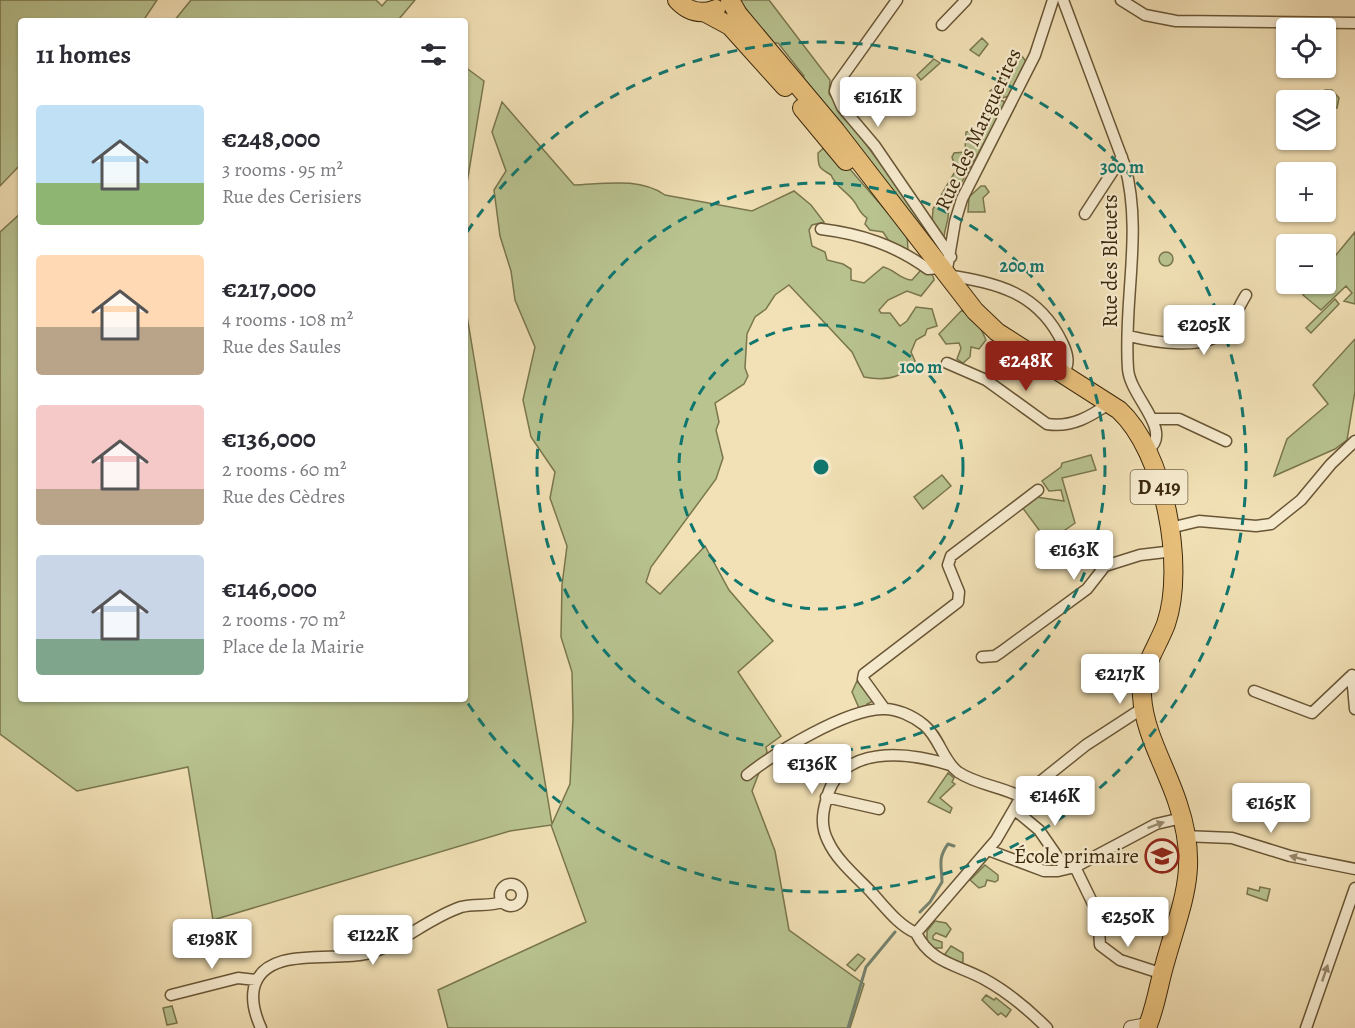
<!DOCTYPE html>
<html lang="en">
<head>
<meta charset="utf-8">
<style>
	:root { --surface:#fff; --page:#f2f2f3; --text:#2b2b33; --muted:#7c7c81; --accent:#8f2418 }
	body { margin:0; font-family:Alegreya,serif; background:var(--page); color:var(--text); height:100vh; display:flex; flex-direction:column; font-size:22px; white-space:nowrap }
	* { box-sizing:border-box; margin:0 }
	p { font-size:20px; color:var(--muted) }
	.icon { flex:none; width:33px; height:33px; fill:none; stroke:currentColor; stroke-width:2; stroke-linecap:round; stroke-linejoin:round }
	.map { position:relative; flex:1; overflow:hidden }
	.side { position:absolute; left:18px; top:18px; width:450px; height:684px; display:flex; flex-direction:column; background:var(--surface); border-radius:6px; box-shadow:0 2px 4px #0004 }
	.side>* { flex:none }
	.fabs { position:absolute; left:1276px; top:18px; display:grid; gap:12px }
	.fabs a { display:grid; place-items:center; width:60px; height:60px; border-radius:6px; background:var(--surface); box-shadow:0 2px 4px #0004; font-size:30px }
	.price { position:absolute; translate:-50% -51px; padding:0 14px; border-radius:6px; background:#fff; color:#222; font-size:20px; line-height:39px; filter:drop-shadow(0 2px 3px #0008) }
	.price::after { content:''; position:absolute; left:50%; top:36px; width:18px; height:14px; margin-left:-9px; background:inherit; clip-path:polygon(0 0,100% 0,50% 100%) }
	.price.active { background:var(--accent); color:#fff }
	ul { padding:0; list-style:none }
	li { display:flex; align-items:center; gap:18px; height:150px; padding:0 18px }
	li span { display:grid; place-items:center; flex:none; width:168px; height:120px; border-radius:6px; color:#555 }
	li>.icon { margin-inline-start:auto }
	span .icon { width:72px; height:72px; fill:#fffc; stroke-width:1 }
	li b { font-size:26px }
	h2 { display:flex; justify-content:space-between; align-items:center; height:72px; padding:0 18px; font-size:26px }
	.map>svg:first-child { display:block }
	.green { fill:#b8c390; stroke:#7a764e; stroke-width:1.5 }
	.lines { fill:none; stroke-linecap:round; stroke-linejoin:round }
	.stream { stroke:#75826e; stroke-width:3 }
	.minor-casing { stroke:#695636; stroke-width:13 }
	.tertiary-casing { stroke:#695636; stroke-width:16 }
	.primary-casing { stroke:#3b280c; stroke-width:20 }
	.minor { stroke:#f7ecd0; stroke-width:10 }
	.tertiary { stroke:#f7ecd0; stroke-width:14 }
	.primary { stroke:#e9c07b; stroke-width:18 }
	.oneway { fill:#998a6e }
	.ring { fill:none; stroke:#0f766e; stroke-width:3; stroke-dasharray:10 8 }
	.labels { text-anchor:middle; stroke-width:4.5; stroke-linejoin:round; paint-order:stroke }
	.shield { fill:#f7ecd0; stroke:#736347; stroke-width:1.5 }
	.shield-label { font-size:20px; font-weight:bold; fill:#3b280c }
	.street-label { font-size:21px; fill:#3b280c; stroke:#f7ecd0 }
	.poi-label { font-size:21px; fill:#3b280c; stroke:#f7ecd0; text-anchor:end }
	.centre { fill:#0f766e; stroke:#f7ecd0; stroke-width:3 }
	.ring-label { font-size:18px; text-anchor:middle; font-weight:bold; fill:#0f766e; stroke:#f7ecd0; stroke-width:4.5; stroke-linejoin:round; paint-order:stroke }
</style>
</head>
<body>
<div class="map">
<svg width="1355" height="1028" viewBox="0 0 1355 1028">
	<rect width="100%" height="100%" fill="#f2e1b6"/>
	<filter id="stains"><feTurbulence type="fractalNoise" baseFrequency=".00333" numOctaves="4"/><feColorMatrix values="0 0 0 0 .2 0 0 0 0 .09 0 0 0 0 .02 0 0 0 .5 -.17"/></filter>
	<radialGradient id="worn" r=".72"><stop offset=".6" stop-color="#630" stop-opacity="0"/><stop offset="1" stop-color="#630" stop-opacity=".3"/></radialGradient>
	<!-- green -->
	<path class="green" d="M0,0h157l-14,21h-122v143l-21,22z
		M191,0h185l6,6 5,-6h28l-16,19 2,2h-227z
		M739,0h30l61,80 -1,14 101,137 10,16 -4,4 -135,-170 3,-5 -26,-33h-6z
		M982,38l6,6 -9,12 -9,-6z
		M1016,56h6l5,7 -18,33 -7,2 -10,-4 -2,-3 13,-9 6,-20z
		M934,59l6,4 -19,17 -4,-5z
		M465,67l19,14 -19,114z
		M1325,90h7l7,8 -2,10h-11v-8h-7l1,-6z
		M993,99l10,2 3,4 -58,101c3,12 -4,21 -4,33l-12,-16 1,-14 23,-39 -4,-13 2,-4 11,-1 1,-20 14,-3 5,-19z
		M502,102l72,83c30,-1 65,-8 91,10l87,16 42,-20 17,14 13,17 -12,3 -3,5 3,16 13,6 2,8 16,4 8,5v11l13,3 19,-16c11,2 18,13 29,13l9,-10c8,1 12,3 13,10l-13,16 -14,-5 -19,9 -9,10 2,3h9l10,13 7,-5 9,-14 16,2 5,17 -10,3 -2,6 -9,5 -5,12 4,9c-12,18 -31,20 -51,16l-12,-25 -63,-67 -14,10 -9,14 -11,8 -8,17 -2,34 3,8 -4,8 -29,19 4,19 -3,8 7,28 -7,21 -65,88 -5,15 14,12 45,-48 24,44 44,51 -35,31 43,64 -15,11 1,5 -15,39 23,60 14,79 75,54 -14,44h-402l-10,-38 148,-68 -35,-97 -41,6 -297,89 -25,-153 -111,24 -77,-57v-502l21,-19v486h444v-395l87,520 18,-40 3,-66 -1,-46 -11,-35 1,-52 5,-39 -17,-48 5,-26 -24,-35 -8,-37 12,-53 -20,-47 -4,-29 -11,-35 -6,-46 12,-19 -14,-39z
		M826,146l10,7 71,82 1,14 -3,2 -14,-7 -8,-12 -13,-2 -5,-6 2,-6c-9,-6 -8,-11 -14,-18 -8,-10 -17,-13 -22,-25 -11,-7 -13,-6 -13,-22z
		M981,186h4l4,6 -6,6 2,14h-17l1,-15z
		M1355,232v72l-11,-3 8,-8 -6,-7 -25,24 -18,-15 9,-11h14v-17z
		M1159 259a7 7 0 1 1 14 0a7 7 0 1 1-14 0Z
		M1335,299l4,5 -28,29 -5,-5z
		M962,310l18,17 6,13 -7,9 -8,-2 -1,10 -7,6 -6,-4 4,-11 -2,-5 -13,1 -7,-10z
		M1355,339v52l-8,49 -12,9 -61,27 13,-37 41,-35 -15,-19z
		M1091,455l5,15 -34,8 13,45 -27,19 -26,-35 14,-10 28,4 -3,-11 -12,1 -7,-10 19,-14 1,-4z
		M942,475l9,11 -28,23 -9,-12z
		M857,681l16,20 -6,3 -1,5 -7,-1 -7,-16z
		M948,773l6,5 -2,4 3,2 -15,14 12,10 -2,5 -22,-11z
		M985,865l13,10v5l-3,2 -8,-2 -2,6 -6,2 -9,-8z
		M1260,887l10,2 -3,12 -20,-7 1,-6 11,3z
		M935,921l11,2 5,6 -5,8 -10,-4 -3,3v3l9,3v6h-9l-6,-7v-10z
		M951,946l12,7v9l-4,2 -11,-5 -3,-5z
		M858,954l7,5 -10,12 -8,-6z
		M986,995l8,5 2,-2 15,12 -5,7 -5,-4 -3,2 -16,-15z
		M172,1006l5,17 -10,2 -4,-17z"/>
	<g class="lines">
		<!-- stream -->
		<path class="stream" d="M920,912l10,-10 12,-20c0,-15 -5,-23 6,-38l6,2
			M848,1028l18,-61 29,-35"/>
		<!-- minor casing -->
		<g class="minor-casing">
			<path id="minor" d="M897,0l-60,84 -2,7 7,16 33,39 76,111
				M1053,0l-18,55 -73,144 -7,23 -9,53c51,8 93,17 117,69 5,11 7,20 0,30
				M1063,0l62,166c18,66 -2,136 3,203 2,28 46,62 20,81
				M1121,0l24,15 31,6 179,2
				M942,25l24,-25
				M1085,214l37,-57
				M821,229c40,5 74,16 107,40l12,-1
				M1129,336c24,6 76,15 95,-5 9,-9 15,-25 22,-36
				M947,363l39,17 61,44c25,4 44,-8 63,-21
				M1153,419h26l47,22
				M1170,528l29,-7 57,5 15,-2 30,-24 30,-36 24,-23
				M982,657l13,-1 6,-4 86,-63 18,-23 35,-11 34,-4
				M1352,675l3,34
				M1254,691l58,22 40,-38
				M884,708l-21,-29 1,-5 94,-72 1,-10 -11,-27 3,-9 87,-66
				M747,775c29,-23 98,-65 135,-66 14,-1 31,7 42,16 15,12 19,36 34,47 19,13 43,14 63,25
				M826,797l53,12
				M1015,810l24,20 27,39
				M1183,836l49,2 58,18 65,13
				M988,850l56,21h14l17,-4 81,-43 26,-6
				M1075,867l23,47 2,31 20,15 37,12
				M500 895a11 11 0 1 1 22 0a11 11 0 1 1-22 0Z
				M916,933l80,-93 25,-43 65,-52 57,-37
				M916,933c-18,-8 -30,-25 -44,-40 -15,-16 -35,-32 -44,-52 -7,-14 -6,-26 -2,-40 13,-58 82,-49 124,-36
				M916,933c15,30 40,31 68,46 22,12 45,31 63,49
				M171,995l67,-17 18,2
				M261,1028c-6,-13 -10,-26 -7,-40 10,-43 80,-26 112,-34 33,-8 62,-36 95,-47 13,-4 28,0 41,-5
				M1306,1028l49,-140"/>
		</g>
		<!-- tertiary casing -->
		<g class="tertiary-casing">
			<path id="tertiary" d="M1131,1028l17,-3"/>
		</g>
		<!-- primary casing -->
		<g class="primary-casing">
			<path id="primary" d="M677,0c11,12 24,15 39,9
				M730,0l8,14 98,117 139,180 22,21 122,78c45,41 67,156 47,214 -9,24 -26,45 -24,72 2,37 25,73 36,108 22,65 4,97 -13,159 -6,20 -9,42 -17,62
				M704,12l26,14 55,61
				M802,108l44,53"/>
		</g>
		<!-- minor -->
		<use href="#minor" class="minor"/>
		<!-- tertiary -->
		<use href="#tertiary" class="tertiary"/>
		<!-- primary -->
		<use href="#primary" class="primary"/>
	</g>
	<!-- one-way arrows -->
	<defs><path id="oneway-solid" d="M-6-.8H1V-3.2L6.5 0L1 3.2V.8H-6Z" transform="scale(1.5)"/></defs>
	<g class="oneway">
		<use href="#oneway-solid" transform="translate(1156 825) rotate(-20)"/>
		<use href="#oneway-solid" transform="translate(1298 858) rotate(-165)"/>
		<use href="#oneway-solid" transform="translate(1325 973) rotate(-71)"/>
	</g>
	<!-- distance rings -->
	<g class="ring">
		<circle cx="821" cy="467" r="142"/>
		<circle cx="821" cy="467" r="284"/>
		<path d="M467 232A425 425 0 1 1 467 702"/>
	</g>
	<!-- icons -->
	<defs>
		<g id="school-ring" transform="scale(1.725)"><circle r="9.5" fill="#f7ecd0" stroke="#8f2418" stroke-width="1.5"/><path d="M0-5L7-2L0 1L-7-2ZM-4 1L0 2.5L4 1V4Q0 6-4 4Z" fill="#8f2418"/></g>
	</defs>
	<g fill-rule="evenodd">
		<use href="#school-ring" x="1162" y="856"/>
	</g>
	<g class="labels">
		<!-- shield labels -->
		<rect class="shield" x="1130.5" y="470" width="57" height="34" rx="4.5"/>
		<g class="shield-label">
			<text x="1159" y="494">D 419</text>
		</g>
		<!-- street labels -->
		<g class="street-label">
			<text transform="translate(978 129) rotate(-65)" y="7">Rue des Marguerites</text>
			<text transform="translate(1110 261) rotate(-90)" y="7">Rue des Bleuets</text>
		</g>
		<!-- poi labels -->
		<g class="poi-label">
			<text x="1139" y="863">École primaire</text>
		</g>
	</g>
	<circle cx="821" cy="467" r="9" class="centre"/>
	<g class="ring-label">
		<text x="1122" y="173">300 m</text>
		<text x="1022" y="272">200 m</text>
		<text x="921" y="373">100 m</text>
	</g>
	<rect width="100%" height="100%" filter="url(#stains)"/>
	<rect width="100%" height="100%" fill="url(#worn)"/>
</svg>
<div class="fabs">
<a><svg class="icon" aria-label="locate" viewBox="0 0 24 24"><circle cx="12" cy="12" r="6"/><path d="M12 2v4M12 18v4M2 12h4M18 12h4"/></svg></a>
<a><svg class="icon" aria-label="layers" viewBox="0 0 24 24"><path d="M12 4l9 5-9 5-9-5zM3 14l9 5 9-5"/></svg></a>
<a>+</a>
<a>−</a>
</div>
<b class="price" style="left:878px;top:128px">€161K</b>
<b class="price" style="left:1204px;top:356px">€205K</b>
<b class="price active" style="left:1026px;top:392px">€248K</b>
<b class="price" style="left:1074px;top:581px">€163K</b>
<b class="price" style="left:1120px;top:705px">€217K</b>
<b class="price" style="left:812px;top:795px">€136K</b>
<b class="price" style="left:1055px;top:827px">€146K</b>
<b class="price" style="left:1271px;top:834px">€165K</b>
<b class="price" style="left:1128px;top:948px">€250K</b>
<b class="price" style="left:373px;top:966px">€122K</b>
<b class="price" style="left:212px;top:970px">€198K</b>
<section class="side">
<h2>11 homes<svg class="icon" aria-label="filters" viewBox="0 0 24 24"><path d="M4 7h16M4 17h16"/><circle cx="9" cy="7" r="2"/><circle cx="15" cy="17" r="2"/></svg></h2>
<ul>
<li><span style="background:linear-gradient(#bfe0f5 65%,#8fb573 0)"><svg class="icon" aria-label="home" viewBox="0 0 24 24"><path d="M3 11l9-7 9 7M6 9v11h12V9"/></svg></span><div><b>€248,000</b><p>3 rooms · 95 m²</p><p>Rue des Cerisiers</p></div></li>
<li><span style="background:linear-gradient(#ffd9b3 60%,#b9a48a 0)"><svg class="icon" aria-label="home" viewBox="0 0 24 24"><path d="M3 11l9-7 9 7M6 9v11h12V9"/></svg></span><div><b>€217,000</b><p>4 rooms · 108 m²</p><p>Rue des Saules</p></div></li>
<li><span style="background:linear-gradient(#f6c9c9 70%,#b9a48a 0)"><svg class="icon" aria-label="home" viewBox="0 0 24 24"><path d="M3 11l9-7 9 7M6 9v11h12V9"/></svg></span><div><b>€136,000</b><p>2 rooms · 60 m²</p><p>Rue des Cèdres</p></div></li>
<li><span style="background:linear-gradient(#c9d6e8 70%,#7fa58c 0)"><svg class="icon" aria-label="home" viewBox="0 0 24 24"><path d="M3 11l9-7 9 7M6 9v11h12V9"/></svg></span><div><b>€146,000</b><p>2 rooms · 70 m²</p><p>Place de la Mairie</p></div></li>
</ul>
</section>
</div>
</body>
</html>
